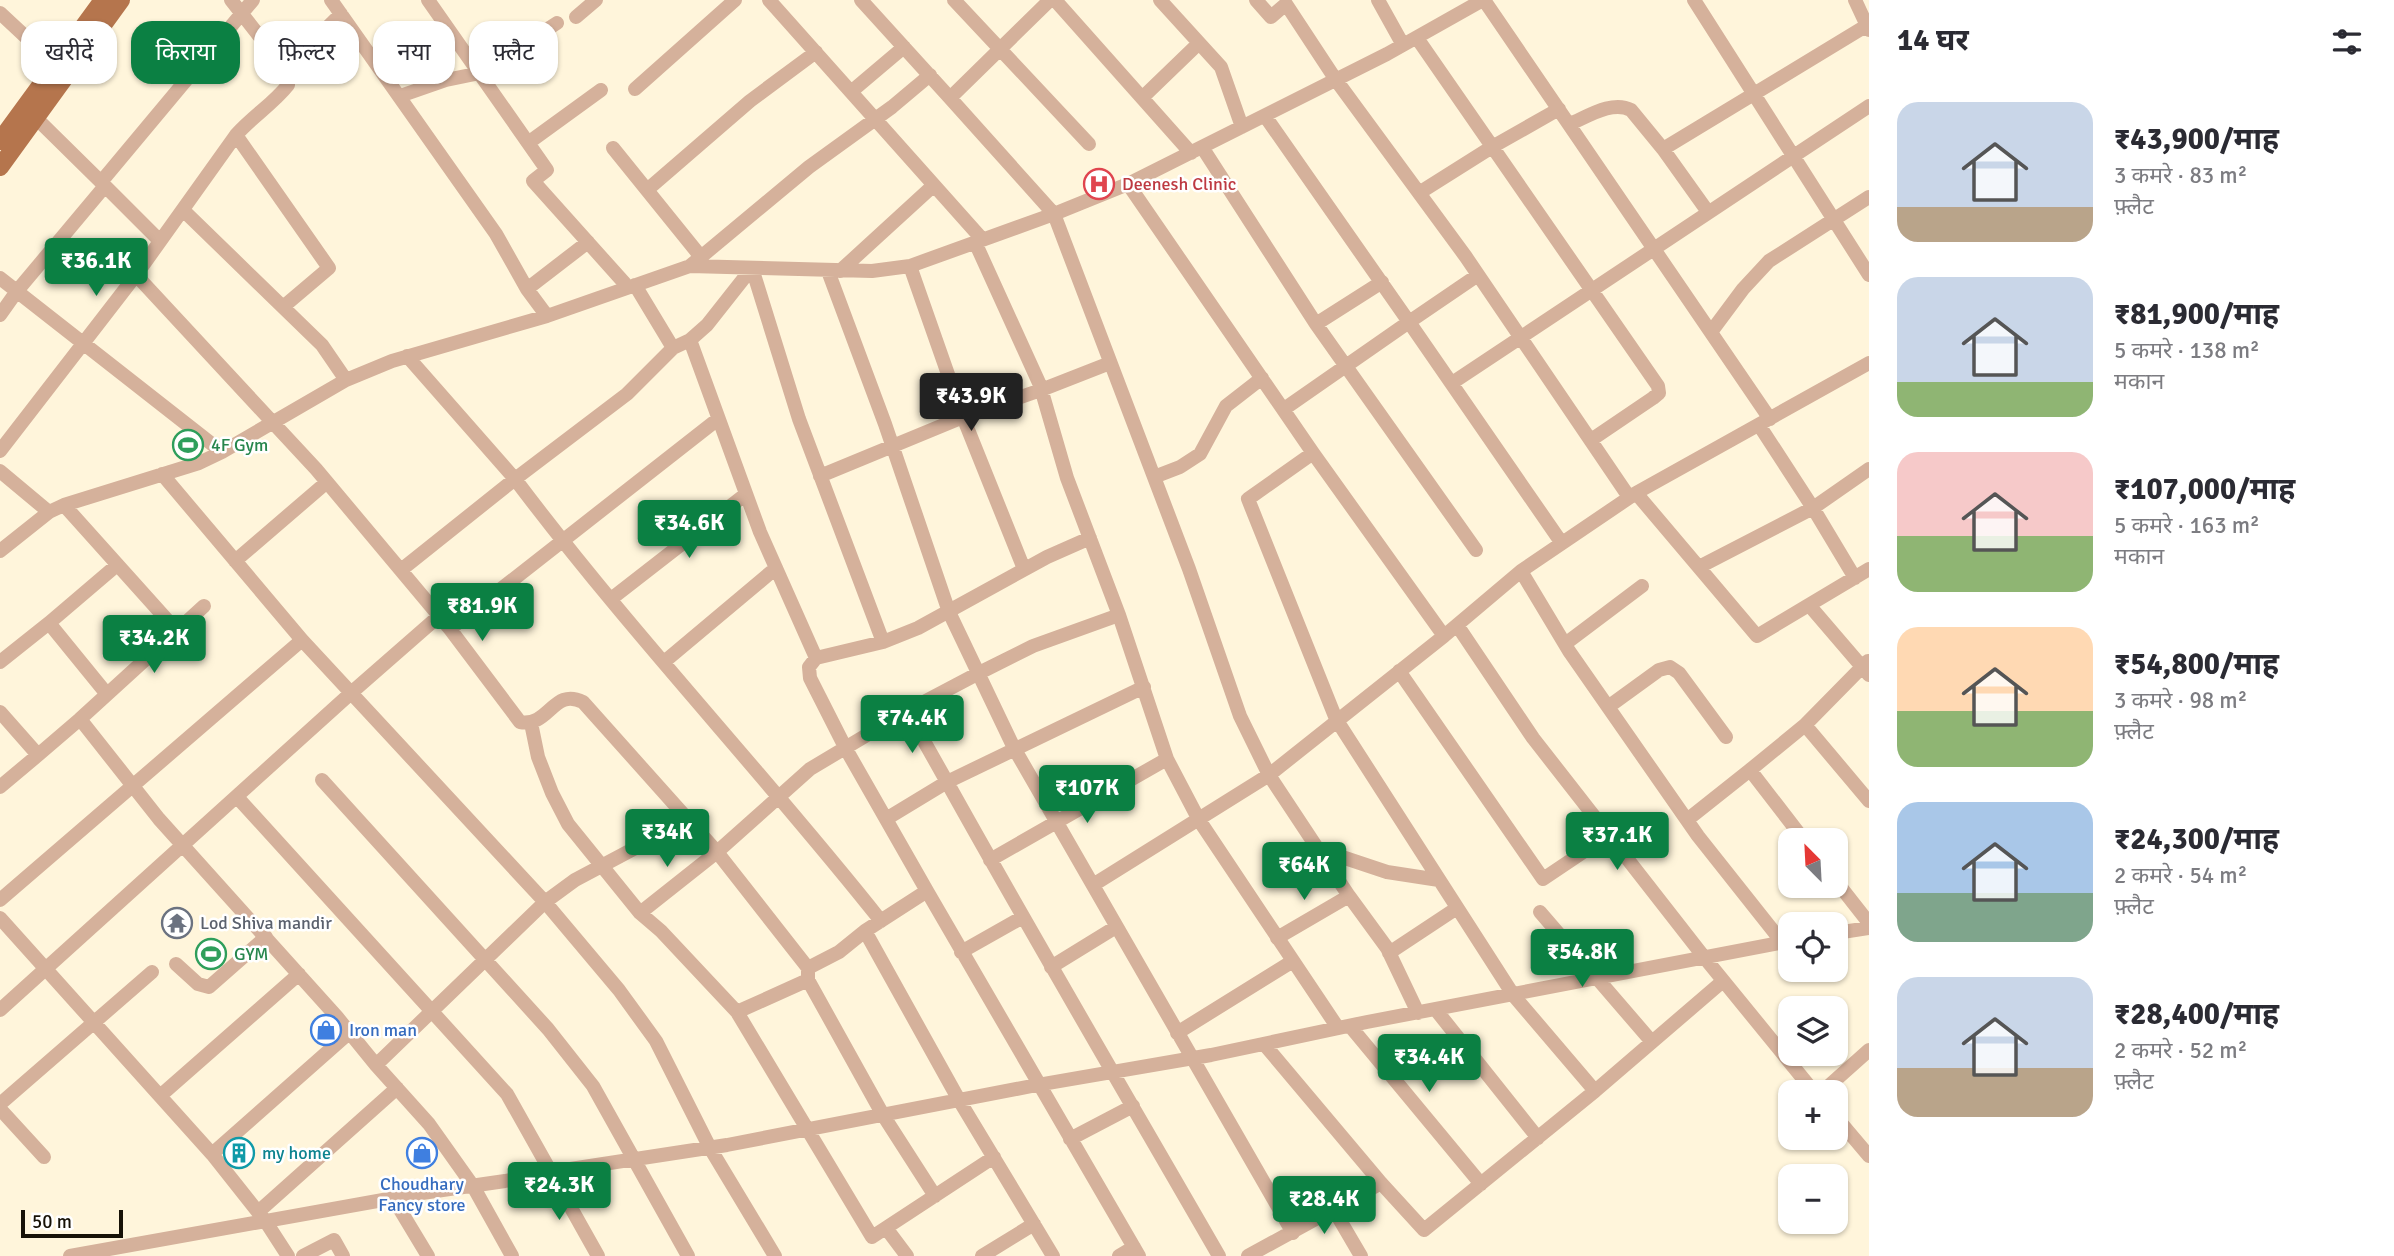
<!DOCTYPE html>
<html lang="hi">
<head>
<meta charset="utf-8">
<style>
	:root { --surface:#fff; --page:#f7f7f7; --text:#2b2b33; --muted:#7c7c81; --accent:#0b8043 }
	body { margin:0; font-family:Signika,"Noto Sans Devanagari",sans-serif; background:var(--page); color:var(--text); height:100vh; display:flex; flex-direction:column; font-size:26px; white-space:nowrap }
	* { box-sizing:border-box; margin:0 }
	p { font-size:23px; color:var(--muted) }
	.icon { flex:none; width:38px; height:38px; fill:none; stroke:currentColor; stroke-width:2; stroke-linecap:round; stroke-linejoin:round }
	.map { position:relative; flex:1; overflow:hidden }
	.details { display:flex; flex-direction:column; background:var(--surface); width:525px }
	.details>* { flex:none }
	.top-card { position:absolute; left:21px; top:21px; width:665px; height:63px; display:flex; gap:14px }
	.needle { width:46px; rotate:336deg }
	.buttons { position:absolute; left:1778px; top:828px; display:grid; gap:14px }
	.buttons a { display:grid; place-items:center; width:70px; height:70px; border-radius:14px; background:var(--surface); box-shadow:0 2px 5px #0004; font-size:35px }
	.scale { position:absolute; left:21px; bottom:18px; width:102px; box-sizing:border-box; padding-left:7px; border:4px solid #171207; border-top:0; font-size:19px; line-height:24px; white-space:nowrap; color:#171207; -webkit-text-stroke:5px #fff; paint-order:stroke }
	.price { position:absolute; translate:-50% -60px; padding:0 16px; border-radius:7px; background:var(--accent); color:#fff; font-size:23px; line-height:46px; filter:drop-shadow(0 2px 4px #0008) }
	.price::after { content:''; position:absolute; left:50%; top:42px; width:21px; height:16px; margin-left:-10px; background:inherit; clip-path:polygon(0 0,100% 0,50% 100%) }
	.price.selected { background:#222; color:#fff }
	ul { padding:0; list-style:none }
	li { display:flex; align-items:center; gap:21px; height:175px; padding:0 28px }
	li span { display:grid; place-items:center; flex:none; width:196px; height:140px; border-radius:21px; color:#555 }
	li>.icon { margin-inline-start:auto }
	span .icon { width:84px; height:84px; fill:#fffc; stroke-width:1 }
	li b { font-size:30px }
	h2 { display:flex; justify-content:space-between; align-items:center; height:84px; padding:0 28px; font-size:30px }
	.pill { padding:0 24px; border-radius:21px; background:var(--surface); box-shadow:0 2px 5px #0004; font-size:24px; line-height:63px }
	.pill.selected { background:var(--accent); color:#fff }
	main { display:flex; flex:1; min-height:0 }
	.map>svg:first-child { display:block }
	.lines { fill:none; stroke-linecap:round; stroke-linejoin:round }
	.minor { stroke:#d5b19b; stroke-width:14 }
	.major { stroke:#b5754d; stroke-width:18 }
	.labels { text-anchor:middle; stroke-width:5; stroke-linejoin:round; paint-order:stroke }
	.health-label { font-size:18px; fill:#be3a42; stroke:#fff; text-anchor:start }
	.leisure-label { font-size:18px; fill:#27864d; stroke:#fff; text-anchor:start }
	.worship-label { font-size:18px; fill:#5b616d; stroke:#fff; text-anchor:start }
	.shop-label { font-size:18px; fill:#366cbe; stroke:#fff; text-anchor:start }
	.culture-label { font-size:18px; fill:#0d838f; stroke:#fff; text-anchor:start }
</style>
</head>
<body>
<main>
<div class="map">
<svg width="1869" height="1256" viewBox="0 0 1869 1256">
	<rect width="100%" height="100%" fill="#fff5db"/>
	<g class="lines">
		<!-- minor -->
		<path class="minor" d="M331,0l165,234 31,55 20,27
			M428,0l119,170 -14,11 95,106
			M769,0l213,239
			M861,0l89,98 100,-98
			M954,0l135,144
			M1055,0l136,153
			M1160,0l61,67 21,60
			M1256,0l15,17 15,-13 50,76 130,177 163,240
			M1378,0l25,45
			M1484,0l286,419
			M1694,0l175,275
			M1855,0l14,30
			M0,13l57,53
			M576,17l20,-17
			M1417,38l241,348 1,7 -6,5 -62,42
			M285,69l56,-55
			M635,89l100,-89
			M852,91l52,-44
			M400,96l46,-16 34,-7 77,-50
			M950,98l104,116 135,355 51,147 29,59 -176,110
			M1142,98l57,-55
			M1265,116l144,206 -125,87
			M36,118l65,64 152,-182
			M1570,124c17,-7 42,-24 61,-14l32,39 45,63
			M236,135l93,133 -46,39
			M528,143l73,-53
			M1202,147l114,177 160,226
			M613,148l88,109
			M1663,149l203,-123
			M101,182l59,59
			M1128,184l185,269 131,183 77,-65 115,-78 233,-130
			M647,190l103,-89 66,-49
			M1419,193l73,-46 67,-38
			M183,210l139,135 24,35
			M975,242l65,143 27,93 52,137 48,144 32,61 139,208
			M690,266l119,-99 83,-60 38,-32
			M910,266l53,151 61,152
			M828,271l57,153 64,188 65,136 279,485
			M840,271l94,-86
			M136,275l180,194 134,160 70,93c30,5 33,-35 63,-20l134,150 91,116
			M1478,275l-69,47 152,220
			M0,278l222,174
			M635,285l38,63
			M527,289l61,-47
			M0,315l17,-24 88,-105
			M1316,324l66,-42
			M1711,332l32,-43 26,-28 100,-64
			M407,356l108,123 112,-85 46,-46 17,-8
			M1452,383l417,-277
			M1759,425l54,83 42,70
			M0,451l136,-176 100,-140c17,-19 37,-31 52,-50l-3,-16 -54,-69
			M0,471l49,41 15,-7 135,-42 23,-11 124,-72 46,-19 155,-45 143,-50 182,5 38,-5 144,-52 74,-30 259,-130 96,-54
			M820,476l143,-59 78,-27 69,-27
			M1154,477l26,-10 20,-13 26,-48 36,-28
			M1636,493l121,143 112,-67
			M64,505l113,126
			M0,551l49,-39
			M235,561l92,-79
			M1699,567l114,-59 56,-39
			M401,570l114,-91c115,153 247,292 366,442
			M1521,571l48,80 129,185 84,106
			M611,599l135,-105
			M1809,605l60,70
			M49,623l68,-58
			M1457,625l76,113 171,219 110,135
			M450,629l268,-210
			M302,640l243,262 74,88 37,51 54,107 65,108
			M883,642l-84,-223 -47,-151 -45,57 -17,15 70,192 56,126 -7,9 1,11 36,71 81,142 -62,40 -26,21 -31,16v12l-71,32 135,225 122,-80
			M1565,644l77,-58
			M816,658l67,-16 35,-14 129,-71 43,-19
			M0,662l49,-39 57,70
			M664,662l112,-94
			M1399,671l144,208 67,-45
			M1608,707l51,-37 11,-3 9,6 47,64
			M907,711l40,71 197,-95
			M0,712l38,43 42,-36 79,100 178,198 39,48 53,59 44,62 39,70
			M80,719l124,-113
			M531,723l7,34 14,36 16,31 72,89 21,18 76,81
			M1805,725l63,-64
			M1750,770l55,-45 64,76
			M322,780l226,249 45,57 95,170
			M0,787l38,-32
			M237,797l270,297 91,162
			M886,819l61,-37c89,160 181,316 272,474
			M1687,820l63,-50 54,70
			M1318,849l69,23 52,8
			M990,860l177,-101
			M1836,881l33,42
			M927,891l212,365
			M0,900l302,-260 -140,-166
			M1540,912l112,130
			M640,913l77,-61 93,-83 97,-58 72,-38 54,-27 86,-31
			M0,918l212,236 54,68 22,34
			M865,931l94,169 94,156
			M1836,933l33,-5
			M1277,938l72,-42
			M961,952l62,-35
			M1389,953l68,-45
			M176,964l22,20 11,3 57,-50
			M1051,967l65,-40
			M808,980l75,135 52,81
			M0,1010l351,-317 88,-77
			M1436,1010l102,128
			M1418,1013l-31,-65 -38,-52 -80,-121 175,-139
			M1350,1026l131,158
			M1177,1033l116,-72
			M1264,1044l117,139 43,47 171,-139 -81,-95 -178,-277 -88,-220 65,-46
			M376,1065l169,-163 30,-22 113,-60
			M1595,1091l128,-110
			M1822,1092l47,-42
			M160,1096l139,-122
			M0,1104l152,-132
			M0,1109l44,48
			M1836,1117l33,39
			M1070,1139l63,-33
			M212,1154l138,-122
			M393,1198l35,58
			M1334,1210l27,46
			M258,1212l139,-124
			M886,1228l21,28
			M70,1256l352,-63 83,-12 46,-9 176,-27 310,-60 174,-30 156,-33 423,-81
			M303,1256l31,-16 9,16
			M982,1256l52,-32
			M1119,1256l15,-9
			M1248,1256l133,-73"/>
		<!-- major -->
		<path class="major" d="M0,141l103,-141
			M0,167l121,-167"/>
	</g>
	<!-- icons -->
	<defs>
		<g id="hospital-ring" transform="scale(1.575)"><circle r="9.5" fill="#fff" stroke="#e0444e" stroke-width="1.5"/><path d="M-5-5h3v3.5h4V-5h3V5h-3V1.5h-4V5h-3Z" fill="#e0444e"/></g>
		<g id="stadium-ring" transform="scale(1.575)"><circle r="9.5" fill="#fff" stroke="#2e9e5b" stroke-width="1.5"/><path d="M0-5a6.5 5 0 1 0 0 10a6.5 5 0 1 0 0-10ZM-3.5-1.8h7v3.6h-7Z" fill="#2e9e5b"/></g>
		<g id="temple-ring" transform="scale(1.575)"><circle r="9.5" fill="#fff" stroke="#6b7280" stroke-width="1.5"/><path d="M0-6L5-2H3V0L6.5 2.5H4V6H1.5V3h-3V6H-4V2.5H-6.5L-3 0V-2H-5Z" fill="#6b7280"/></g>
		<g id="shop-ring" transform="scale(1.575)"><circle r="9.5" fill="#fff" stroke="#3f7fe0" stroke-width="1.5"/><path d="M-5-2.5h2.3a2.7 3.5 0 0 1 5.4 0H5L5.5 6h-11ZM-1.5-2.5h3a1.5 2.3 0 0 0-3 0Z" fill="#3f7fe0"/></g>
		<g id="building-ring" transform="scale(1.575)"><circle r="9.5" fill="#fff" stroke="#0f9aa8" stroke-width="1.5"/><path d="M-4-6H4V6H1V3H-1V6H-4ZM-2.5-4.3h1.7v1.8h-1.7ZM.8-4.3h1.7v1.8H.8ZM-2.5-1h1.7V.8h-1.7ZM.8-1h1.7V.8H.8Z" fill="#0f9aa8"/></g>
	</defs>
	<g fill-rule="evenodd">
		<use href="#hospital-ring" x="1099" y="184"/>
		<use href="#stadium-ring" x="188" y="445"/>
		<use href="#temple-ring" x="177" y="923"/>
		<use href="#stadium-ring" x="211" y="954"/>
		<use href="#shop-ring" x="326" y="1030"/>
		<use href="#building-ring" x="239" y="1153"/>
		<use href="#shop-ring" x="422" y="1153"/>
	</g>
	<g class="labels">
		<!-- health labels -->
		<g class="health-label">
			<text x="1122" y="190">Deenesh Clinic</text>
		</g>
		<!-- leisure labels -->
		<g class="leisure-label">
			<text x="211" y="451">4F Gym</text>
			<text x="234" y="960">GYM</text>
		</g>
		<!-- worship labels -->
		<g class="worship-label">
			<text x="200" y="929">Lod Shiva mandir</text>
		</g>
		<!-- shop labels -->
		<g class="shop-label">
			<text x="349" y="1036">Iron man</text>
			<text x="422" y="1190" text-anchor="middle">Choudhary<tspan x="422" dy="21">Fancy store</tspan></text>
		</g>
		<!-- culture labels -->
		<g class="culture-label">
			<text x="262" y="1159">my home</text>
		</g>
	</g>
</svg>
<div class="buttons">
<a><svg class="needle" viewBox="-14 -14 28 28"><path d="M0-13l5 13h-10z" fill="#e53935"/><path d="M0 13l5-13h-10z" fill="#7c7c81"/></svg></a>
<a><svg class="icon" aria-label="locate" viewBox="0 0 24 24"><circle cx="12" cy="12" r="6"/><path d="M12 2v4M12 18v4M2 12h4M18 12h4"/></svg></a>
<a><svg class="icon" aria-label="layers" viewBox="0 0 24 24"><path d="M12 4l9 5-9 5-9-5zM3 14l9 5 9-5"/></svg></a>
<a>+</a>
<a>−</a>
</div>
<div class="scale">50 m</div>
<b class="price" style="left:96px;top:298px">₹36.1K</b>
<b class="price selected" style="left:971px;top:433px">₹43.9K</b>
<b class="price" style="left:689px;top:560px">₹34.6K</b>
<b class="price" style="left:482px;top:643px">₹81.9K</b>
<b class="price" style="left:154px;top:675px">₹34.2K</b>
<b class="price" style="left:912px;top:755px">₹74.4K</b>
<b class="price" style="left:1087px;top:825px">₹107K</b>
<b class="price" style="left:667px;top:869px">₹34K</b>
<b class="price" style="left:1617px;top:872px">₹37.1K</b>
<b class="price" style="left:1304px;top:902px">₹64K</b>
<b class="price" style="left:1582px;top:989px">₹54.8K</b>
<b class="price" style="left:1429px;top:1094px">₹34.4K</b>
<b class="price" style="left:559px;top:1222px">₹24.3K</b>
<b class="price" style="left:1324px;top:1236px">₹28.4K</b>
<div class="top-card">
<a class="pill">खरीदें</a>
<a class="pill selected">किराया</a>
<a class="pill">फ़िल्टर</a>
<a class="pill">नया</a>
<a class="pill">फ़्लैट</a>
</div>
</div>
<section class="details">
<h2>14 घर<svg class="icon" aria-label="filters" viewBox="0 0 24 24"><path d="M4 7h16M4 17h16"/><circle cx="9" cy="7" r="2"/><circle cx="15" cy="17" r="2"/></svg></h2>
<ul>
<li><span style="background:linear-gradient(#c9d6e8 75%,#b9a48a 0)"><svg class="icon" aria-label="home" viewBox="0 0 24 24"><path d="M3 11l9-7 9 7M6 9v11h12V9"/></svg></span><div><b>₹43,900/माह</b><p>3 कमरे · 83 m²</p><p>फ़्लैट</p></div></li>
<li><span style="background:linear-gradient(#c9d6e8 75%,#8fb573 0)"><svg class="icon" aria-label="home" viewBox="0 0 24 24"><path d="M3 11l9-7 9 7M6 9v11h12V9"/></svg></span><div><b>₹81,900/माह</b><p>5 कमरे · 138 m²</p><p>मकान</p></div></li>
<li><span style="background:linear-gradient(#f6c9c9 60%,#8fb573 0)"><svg class="icon" aria-label="home" viewBox="0 0 24 24"><path d="M3 11l9-7 9 7M6 9v11h12V9"/></svg></span><div><b>₹107,000/माह</b><p>5 कमरे · 163 m²</p><p>मकान</p></div></li>
<li><span style="background:linear-gradient(#ffd9b3 60%,#8fb573 0)"><svg class="icon" aria-label="home" viewBox="0 0 24 24"><path d="M3 11l9-7 9 7M6 9v11h12V9"/></svg></span><div><b>₹54,800/माह</b><p>3 कमरे · 98 m²</p><p>फ़्लैट</p></div></li>
<li><span style="background:linear-gradient(#a9c7e8 65%,#7fa58c 0)"><svg class="icon" aria-label="home" viewBox="0 0 24 24"><path d="M3 11l9-7 9 7M6 9v11h12V9"/></svg></span><div><b>₹24,300/माह</b><p>2 कमरे · 54 m²</p><p>फ़्लैट</p></div></li>
<li><span style="background:linear-gradient(#c9d6e8 65%,#b9a48a 0)"><svg class="icon" aria-label="home" viewBox="0 0 24 24"><path d="M3 11l9-7 9 7M6 9v11h12V9"/></svg></span><div><b>₹28,400/माह</b><p>2 कमरे · 52 m²</p><p>फ़्लैट</p></div></li>
</ul>
</section>
</main>
</body>
</html>
